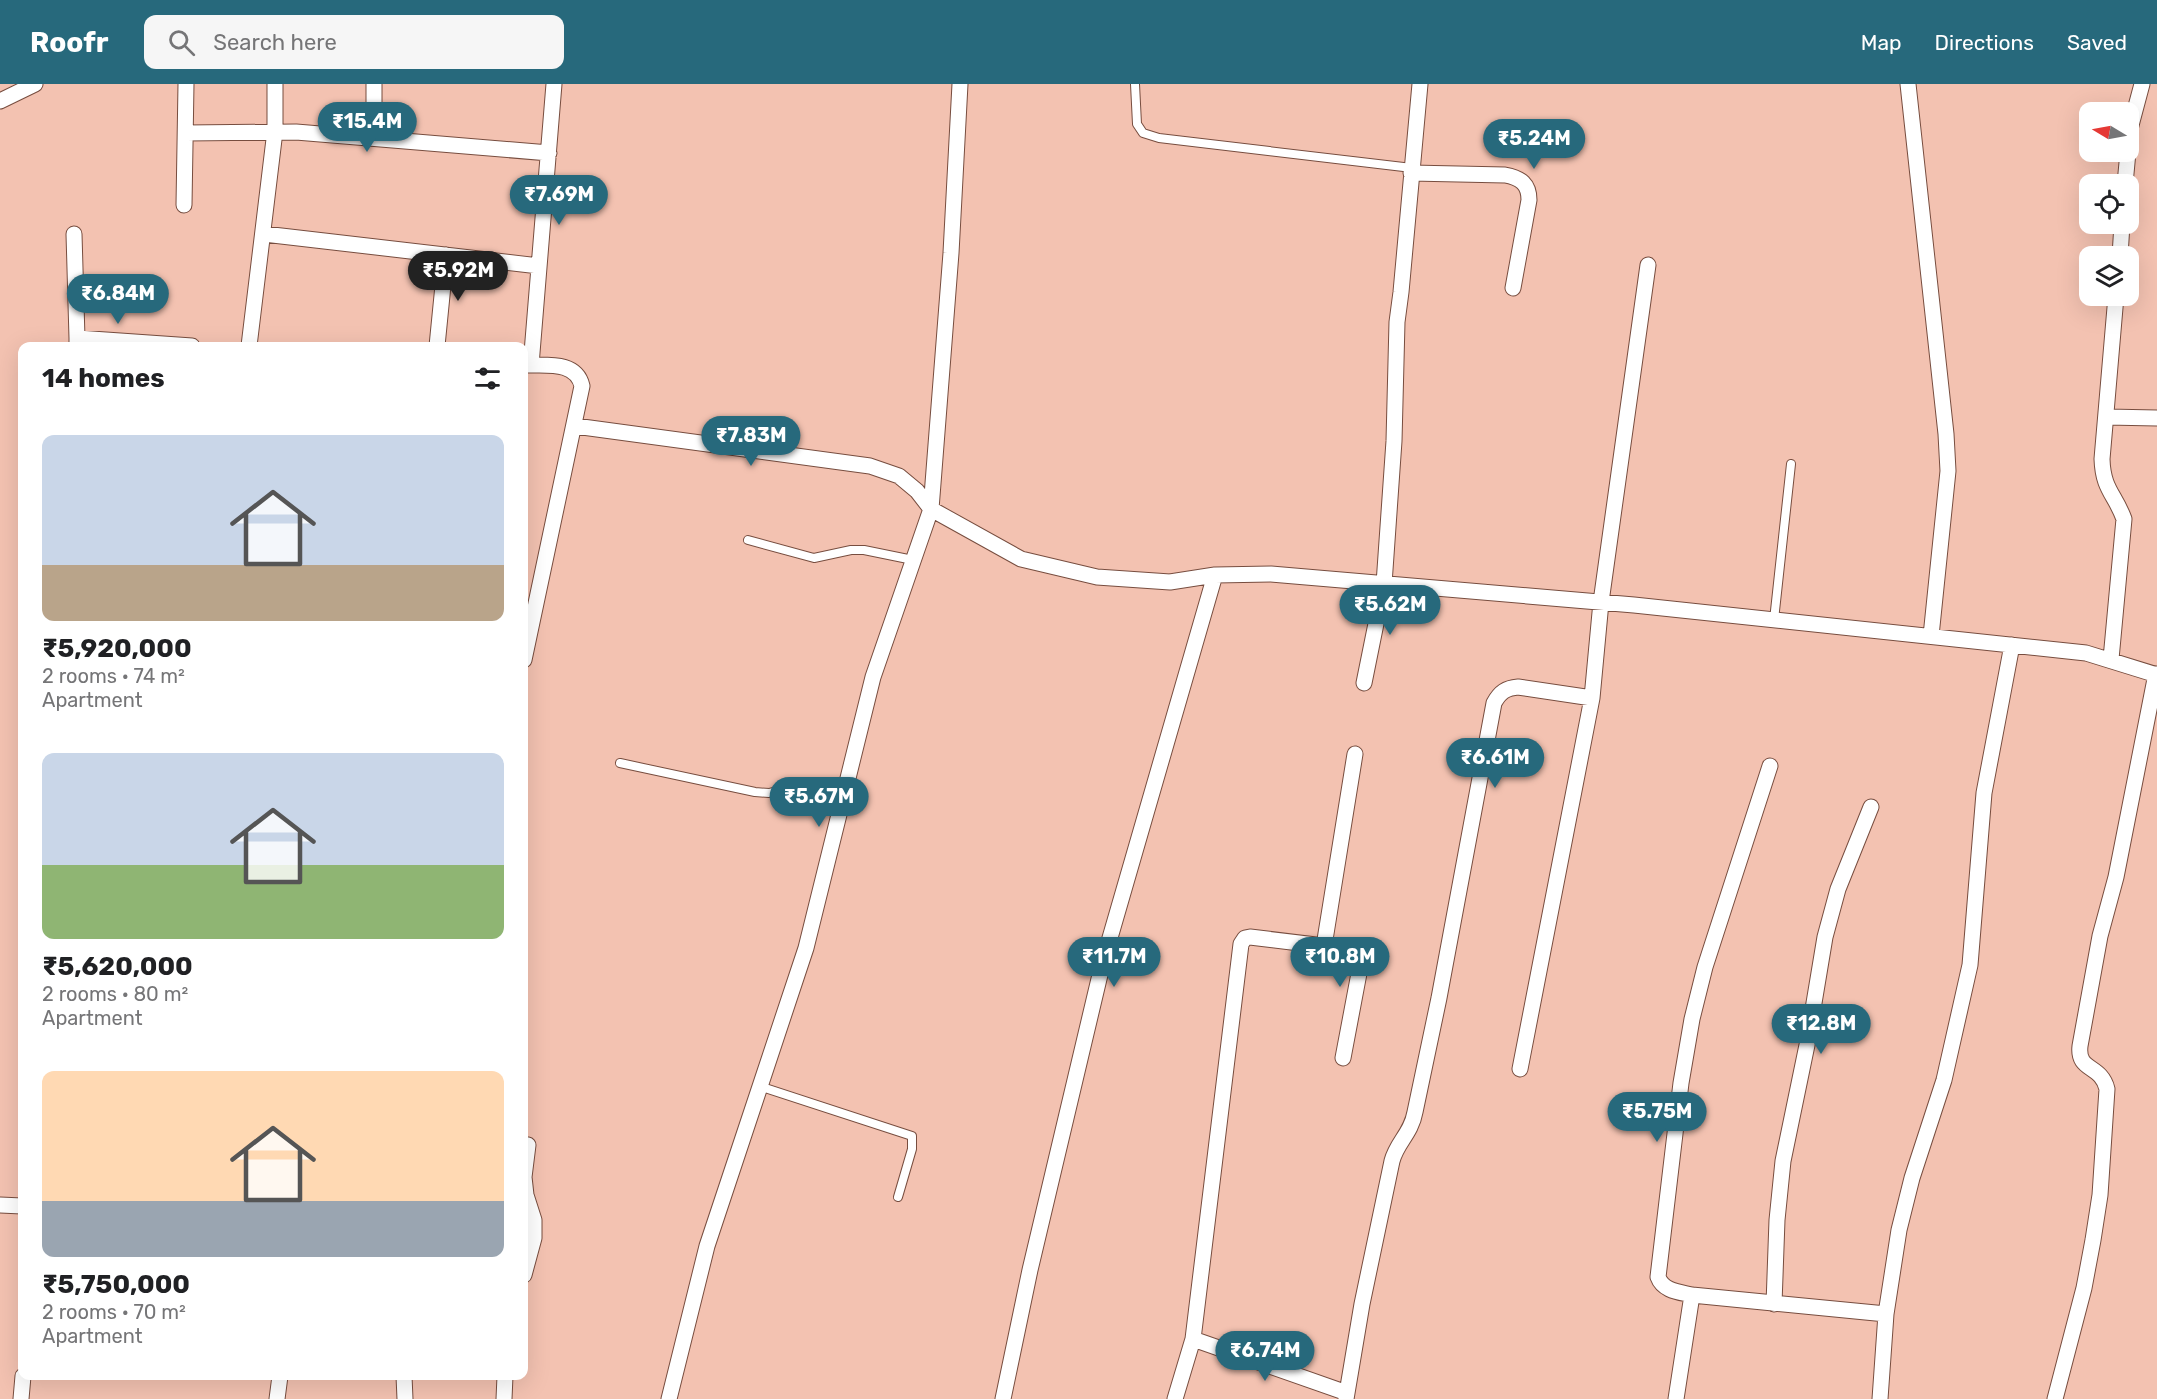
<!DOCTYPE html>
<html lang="en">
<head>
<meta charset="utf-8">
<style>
	:root { --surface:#fff; --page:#f6f6f6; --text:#202124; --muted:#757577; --accent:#27697c }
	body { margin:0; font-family:Rubik,sans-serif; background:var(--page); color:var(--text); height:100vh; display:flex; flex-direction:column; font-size:22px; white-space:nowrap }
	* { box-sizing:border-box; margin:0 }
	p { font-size:20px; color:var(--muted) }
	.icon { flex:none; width:33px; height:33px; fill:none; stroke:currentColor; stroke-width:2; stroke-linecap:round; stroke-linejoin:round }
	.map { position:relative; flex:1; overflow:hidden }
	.side { position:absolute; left:18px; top:258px; width:510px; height:1038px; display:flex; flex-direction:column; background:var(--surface); border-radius:12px; box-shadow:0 6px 24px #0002 }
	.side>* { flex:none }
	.needle { width:39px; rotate:280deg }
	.fabs { position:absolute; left:2079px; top:18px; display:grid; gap:12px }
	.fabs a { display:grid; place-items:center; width:60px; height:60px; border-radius:12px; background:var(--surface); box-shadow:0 6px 24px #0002; font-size:30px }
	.price { position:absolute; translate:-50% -51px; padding:0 14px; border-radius:21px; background:var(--accent); color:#fff; font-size:20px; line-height:39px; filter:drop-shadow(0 2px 3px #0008) }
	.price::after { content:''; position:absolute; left:50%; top:36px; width:18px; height:14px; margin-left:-9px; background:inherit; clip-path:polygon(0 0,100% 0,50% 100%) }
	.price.selected { background:#222; color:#fff }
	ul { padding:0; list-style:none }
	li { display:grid; align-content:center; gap:12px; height:318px; padding:0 24px }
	li span { display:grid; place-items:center; height:186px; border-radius:12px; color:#555 }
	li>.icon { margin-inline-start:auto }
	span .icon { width:108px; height:108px; fill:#fffc; stroke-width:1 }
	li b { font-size:26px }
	h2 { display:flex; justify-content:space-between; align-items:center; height:72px; padding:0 24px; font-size:26px }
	header { display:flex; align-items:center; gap:36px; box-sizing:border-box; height:84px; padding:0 30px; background:var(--accent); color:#fff }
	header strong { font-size:28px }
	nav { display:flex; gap:33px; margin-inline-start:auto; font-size:21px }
	.search { width:420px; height:54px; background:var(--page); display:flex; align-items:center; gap:15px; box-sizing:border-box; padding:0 21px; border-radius:12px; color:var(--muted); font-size:22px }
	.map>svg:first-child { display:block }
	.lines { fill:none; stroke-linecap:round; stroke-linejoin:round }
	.lane-casing { stroke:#774d3f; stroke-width:10 }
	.street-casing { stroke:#774d3f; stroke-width:17 }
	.lane { stroke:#fff; stroke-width:8 }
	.street { stroke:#fff; stroke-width:15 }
</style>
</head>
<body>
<header>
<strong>Roofr</strong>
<div class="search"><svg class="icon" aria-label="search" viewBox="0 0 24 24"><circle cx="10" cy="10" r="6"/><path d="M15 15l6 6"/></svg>Search here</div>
<nav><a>Map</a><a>Directions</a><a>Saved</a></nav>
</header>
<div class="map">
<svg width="2157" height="1315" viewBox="0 0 2157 1315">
	<rect width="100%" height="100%" fill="#f3c2b1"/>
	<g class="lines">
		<!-- lane casing -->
		<g class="lane-casing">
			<path id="lane" d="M1135,0l2,40 6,9 16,5 253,30
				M748,456l66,18 37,-8h13l49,10
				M1774,536l17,-156
				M620,679l135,29 14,1 31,-8 44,9
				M759,1002l153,50v13l-14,48"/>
		</g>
		<!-- street casing -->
		<g class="street-casing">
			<path id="street" d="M1908,0l38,350 2,37 -17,165
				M0,17l35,-17
				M186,49l110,-1 253,21
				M374,53v-53
				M2128,58l2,-13 12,-45
				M1411,89l94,2c16,3 24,9 24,25l-16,88
				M2125,100l3,-32
				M184,121l2,-121
				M74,150l3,104
				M264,150l275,32
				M2120,172l2,-32
				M77,262v-8l115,8
				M249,262l26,-215v-47
				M437,262l9,-91
				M524,281c21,1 52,-5 58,21l-58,274
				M531,281l23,-281
				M2107,333l50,1
				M575,342l295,40 29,10 18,15 14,18 90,50 76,18 73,5 45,-7 56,-1 363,31 452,48 71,22
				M2111,575l13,-140c-9,-25 -21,-29 -22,-60l14,-163
				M1364,599l20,-99 10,-143 3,-119 4,-30 19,-208
				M1770,682l-65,201 -13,52 -11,64 -23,194c5,14 21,15 34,18l194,19
				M1324,862l-1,8 4,8 32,4 1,2 -17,90
				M1520,985l72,-371
				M0,1121l22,1
				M524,1191l10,-37v-18l-8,-25 -2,-18 4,-32
				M1774,1220l3,-84 6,-59 24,-116 18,-108 13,-48 33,-82
				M1193,1255l154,54
				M404,1292l1,23
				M21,1315l2,-23
				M277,1315l3,-23
				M504,1315l1,-23
				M669,1315l38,-153 99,-298 67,-271 58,-168 20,-256 9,-169
				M1003,1315l27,-129 73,-308 112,-387
				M1175,1315l18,-60 48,-395 4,-6 5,-1 74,9 31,-192
				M1346,1315l16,-95 30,-143c5,-19 19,-27 23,-49l24,-114 55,-295c6,-11 12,-15 24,-16l74,11 9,-96 47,-337
				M1676,1315l16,-104
				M1880,1315l6,-85 13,-84 13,-52 32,-98 26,-115 14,-172 28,-148
				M2055,1315l29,-111 9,-48 7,-45 7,-106c-6,-25 -30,-17 -27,-43l20,-110 16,-59 40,-203"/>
		</g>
		<!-- lane -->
		<use href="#lane" class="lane"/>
		<!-- street -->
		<use href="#street" class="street"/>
	</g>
</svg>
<div class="fabs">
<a><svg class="needle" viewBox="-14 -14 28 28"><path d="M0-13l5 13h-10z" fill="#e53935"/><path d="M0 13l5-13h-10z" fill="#757577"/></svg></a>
<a><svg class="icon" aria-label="locate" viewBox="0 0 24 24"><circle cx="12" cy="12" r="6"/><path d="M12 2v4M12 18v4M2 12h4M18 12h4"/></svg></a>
<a><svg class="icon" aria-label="layers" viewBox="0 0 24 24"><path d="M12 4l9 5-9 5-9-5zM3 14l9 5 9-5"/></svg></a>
</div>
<b class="price" style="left:367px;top:69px">₹15.4M</b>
<b class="price" style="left:1534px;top:86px">₹5.24M</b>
<b class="price" style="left:559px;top:142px">₹7.69M</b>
<b class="price selected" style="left:458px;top:218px">₹5.92M</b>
<b class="price" style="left:118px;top:241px">₹6.84M</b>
<b class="price" style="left:751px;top:383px">₹7.83M</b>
<b class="price" style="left:1390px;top:552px">₹5.62M</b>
<b class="price" style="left:1495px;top:705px">₹6.61M</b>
<b class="price" style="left:819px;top:744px">₹5.67M</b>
<b class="price" style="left:1114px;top:904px">₹11.7M</b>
<b class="price" style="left:1340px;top:904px">₹10.8M</b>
<b class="price" style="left:1821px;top:971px">₹12.8M</b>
<b class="price" style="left:1657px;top:1059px">₹5.75M</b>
<b class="price" style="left:1265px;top:1298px">₹6.74M</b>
<section class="side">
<h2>14 homes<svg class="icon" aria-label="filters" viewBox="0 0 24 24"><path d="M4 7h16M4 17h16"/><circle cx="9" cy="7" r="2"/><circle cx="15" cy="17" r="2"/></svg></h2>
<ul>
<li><span style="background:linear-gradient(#c9d6e8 70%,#b9a48a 0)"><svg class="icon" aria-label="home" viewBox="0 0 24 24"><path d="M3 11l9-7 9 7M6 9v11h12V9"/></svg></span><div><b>₹5,920,000</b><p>2 rooms · 74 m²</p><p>Apartment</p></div></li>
<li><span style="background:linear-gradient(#c9d6e8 60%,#8fb573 0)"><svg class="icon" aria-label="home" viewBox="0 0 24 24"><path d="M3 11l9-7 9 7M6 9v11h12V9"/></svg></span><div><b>₹5,620,000</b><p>2 rooms · 80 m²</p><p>Apartment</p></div></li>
<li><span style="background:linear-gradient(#ffd9b3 70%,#9aa5b1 0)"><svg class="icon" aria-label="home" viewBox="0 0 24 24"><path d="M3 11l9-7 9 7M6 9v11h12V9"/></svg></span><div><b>₹5,750,000</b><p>2 rooms · 70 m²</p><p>Apartment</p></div></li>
</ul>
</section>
</div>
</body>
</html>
